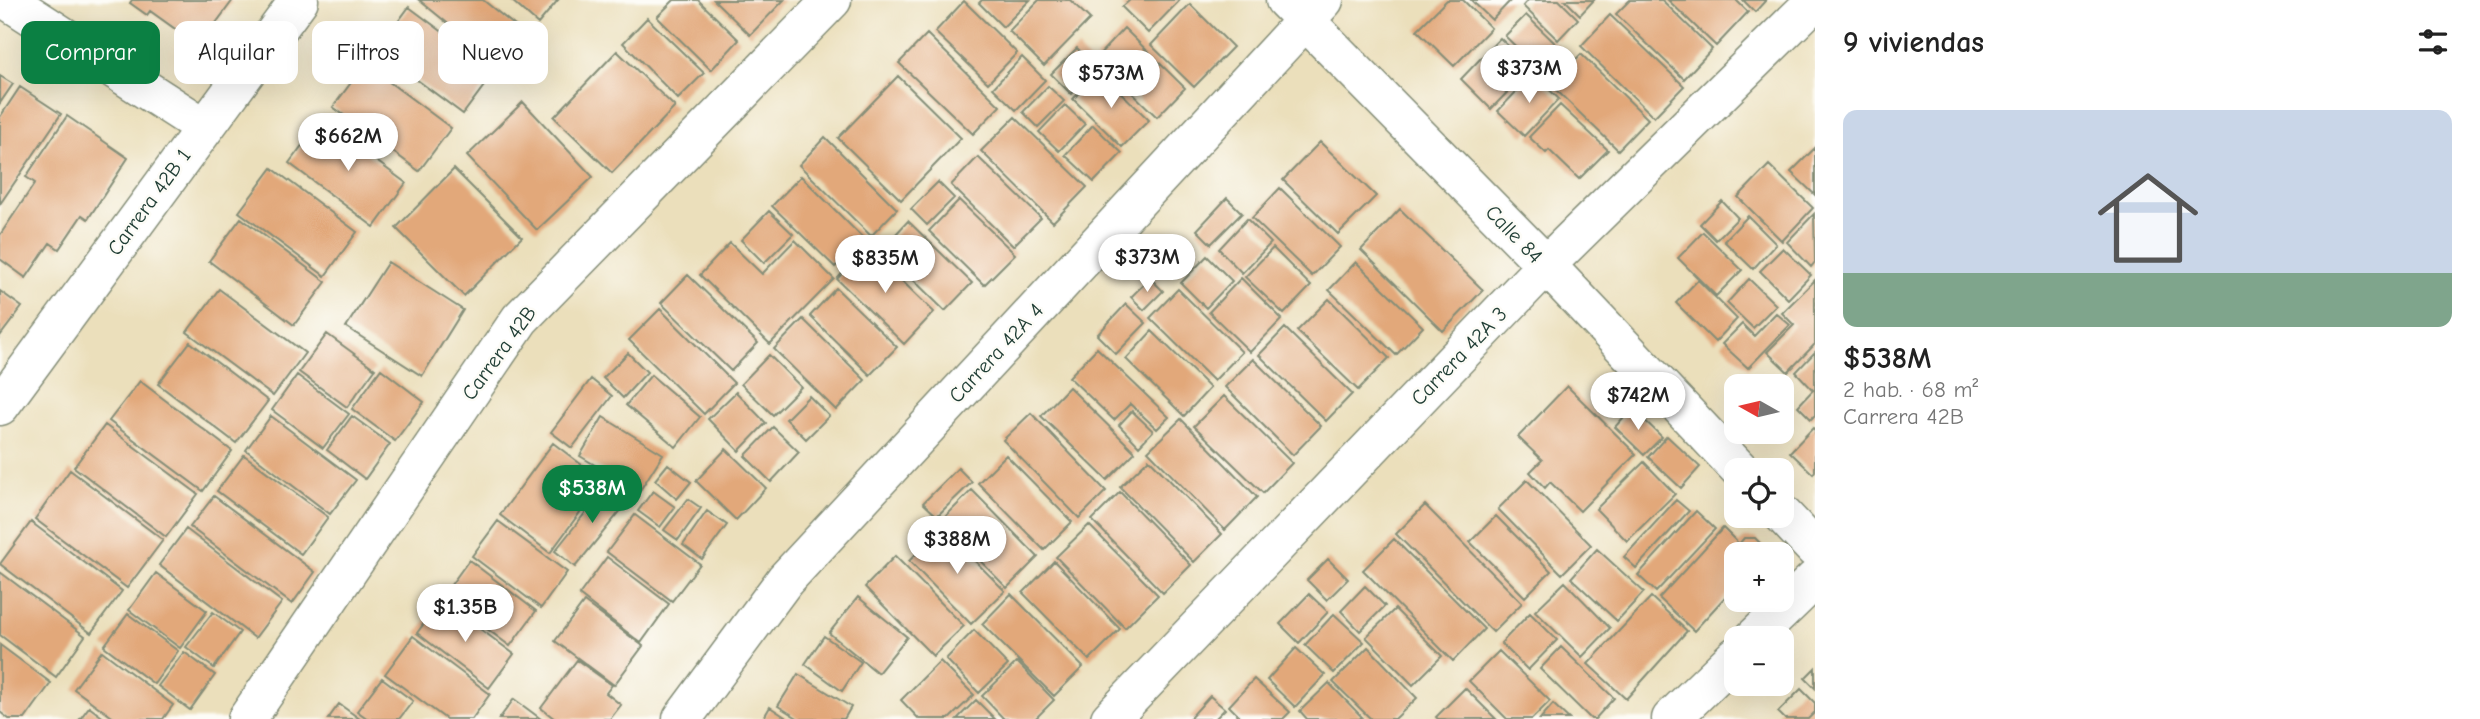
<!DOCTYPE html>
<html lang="es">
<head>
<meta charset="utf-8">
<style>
	:root { --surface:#fff; --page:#f2f2f2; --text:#222; --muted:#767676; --accent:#0b8043 }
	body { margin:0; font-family:"Comic Neue",sans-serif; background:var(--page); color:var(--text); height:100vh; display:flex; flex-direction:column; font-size:26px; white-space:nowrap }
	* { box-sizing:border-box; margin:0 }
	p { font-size:23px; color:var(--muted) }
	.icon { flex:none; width:38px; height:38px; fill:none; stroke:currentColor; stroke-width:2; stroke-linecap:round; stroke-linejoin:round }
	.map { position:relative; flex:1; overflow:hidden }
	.drawer { display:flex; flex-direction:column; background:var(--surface); width:665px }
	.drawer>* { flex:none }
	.guide { position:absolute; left:21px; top:21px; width:665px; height:63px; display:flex; gap:14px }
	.needle { width:46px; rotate:278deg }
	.tools { position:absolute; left:1724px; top:374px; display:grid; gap:14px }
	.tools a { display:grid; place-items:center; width:70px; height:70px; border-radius:14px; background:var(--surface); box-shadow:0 7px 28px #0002; font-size:35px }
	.price { position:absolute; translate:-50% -60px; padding:0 16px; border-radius:24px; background:#fff; color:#222; font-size:23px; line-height:46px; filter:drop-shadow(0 2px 4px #0008) }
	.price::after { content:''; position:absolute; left:50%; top:42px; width:21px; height:16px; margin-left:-10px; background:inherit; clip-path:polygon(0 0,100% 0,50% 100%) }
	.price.active { background:var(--accent); color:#fff }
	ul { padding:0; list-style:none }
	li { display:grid; align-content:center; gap:14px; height:371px; padding:0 28px }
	li span { display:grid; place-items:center; height:217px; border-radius:14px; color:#555 }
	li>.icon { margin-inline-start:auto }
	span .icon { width:126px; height:126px; fill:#fffc; stroke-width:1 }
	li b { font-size:30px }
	h2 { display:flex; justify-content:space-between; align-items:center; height:84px; padding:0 28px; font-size:30px }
	.tag { padding:0 24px; border-radius:14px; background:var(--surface); box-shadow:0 7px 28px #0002; font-size:24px; line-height:63px }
	.tag.active { background:var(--accent); color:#fff }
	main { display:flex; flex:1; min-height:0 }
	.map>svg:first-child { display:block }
	.building { fill:#e2a87a }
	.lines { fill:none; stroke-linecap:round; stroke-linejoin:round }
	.minor-casing { stroke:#858e78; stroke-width:41 }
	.minor { stroke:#fff; stroke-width:38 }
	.labels { text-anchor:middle; stroke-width:5; stroke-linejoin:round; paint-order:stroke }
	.street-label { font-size:21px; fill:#1f3d34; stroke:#fdfcf7 }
</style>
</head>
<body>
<main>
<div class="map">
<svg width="1815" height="719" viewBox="0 0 1815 719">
	<rect width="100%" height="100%" fill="#fdfcf7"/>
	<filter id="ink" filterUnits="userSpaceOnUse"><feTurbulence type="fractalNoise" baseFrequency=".0143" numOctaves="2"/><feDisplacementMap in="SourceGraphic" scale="14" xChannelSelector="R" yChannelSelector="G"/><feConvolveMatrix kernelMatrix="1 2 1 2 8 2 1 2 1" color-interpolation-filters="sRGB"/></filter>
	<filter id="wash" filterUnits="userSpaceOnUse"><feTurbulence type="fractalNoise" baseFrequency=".00686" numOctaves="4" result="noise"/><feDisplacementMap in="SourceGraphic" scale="28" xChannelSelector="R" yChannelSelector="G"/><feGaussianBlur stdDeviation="1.57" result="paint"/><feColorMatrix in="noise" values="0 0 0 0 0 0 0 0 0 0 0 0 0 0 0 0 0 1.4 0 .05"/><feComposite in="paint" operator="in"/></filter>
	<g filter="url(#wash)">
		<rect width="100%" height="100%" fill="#ebdfbb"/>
		<g id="blocks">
			<!-- building -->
			<path class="building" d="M132,0h101l-34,46 -49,-35 -3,4 -17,-12z
				M419,0h64l47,38 -25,32z
				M511,0h47l-20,24z
				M674,0h24l41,40 -28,30 -54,-53z
				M714,0h70l-34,35z
				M982,0h48l-27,27 -24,-24z
				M1039,0h31l20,19 -46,47 -35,-35z
				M1130,0h50l-32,33 -26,-26z
				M1447,0h16l28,28 -37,38 -37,-36z
				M1471,0h40l-19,20z
				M1528,0h31l19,19 -20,21 -35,-34z
				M1565,0h29l-14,15z
				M1630,0h32l50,49 -28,30 -68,-65z
				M1668,0h68l12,12 -32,34z
				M1743,0h23l-11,12z
				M964,1l53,52 -29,30 -53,-51z
				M1190,4l43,43 -39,40 -43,-42z
				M409,7l86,64 -32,43 -86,-64z
				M1526,15l33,32 -21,21 -33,-32z
				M1610,15l74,71 -30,31 -73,-71z
				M647,18l57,55 -26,26 -55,-56z
				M1124,28l61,60 -28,29 -61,-59z
				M927,34l73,72 -27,28 -74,-71z
				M1500,38l31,30 -40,41 -30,-30z
				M1077,48l20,20 -26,26 -20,-20z
				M617,51l58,56 -63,66 -58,-56z
				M1581,54l67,65 -30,31 -67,-65z
				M1022,57l23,23 -29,30 -23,-22z
				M365,64l86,64 -32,43 -86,-64z
				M1100,72l49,48 -27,27 -49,-48z
				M1533,74l26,25 -35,37 -26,-25z
				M0,76l13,8 -13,19z
				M898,76l63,62 -60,62 -63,-62z
				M1048,86l16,15 -26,26 -15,-15z
				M20,87l41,27 -61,90v-87z
				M523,102l70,75 -56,53 -70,-74z
				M1065,105l20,19 -26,27 -20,-19z
				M1560,105l48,45 -29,29 -30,-29 -3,3 -17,-16z
				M67,116l61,42 -40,61 -6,-4 -23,34 -9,-6 -24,35 -26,-19v-24l35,-52 -9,-6z
				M1015,117l72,70 -34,35 -72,-71z
				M321,120l85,63 -32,44 -85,-64z
				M1093,125l29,28 -28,29 -29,-27z
				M825,137l72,72 -26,27 -72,-71z
				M1320,142l56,54 -38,38 -55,-54z
				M1815,148v47l-24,-23z
				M978,157l63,61 -28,28 -62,-61z
				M1769,165l44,43 -31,33 -44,-44z
				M272,168l85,64 -32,44 -86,-64z
				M454,169l68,68 -58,59 -68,-68z
				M801,176l62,62 -28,29 -63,-61z
				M938,182l16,16 -27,27 -16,-16z
				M1280,188l60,59 -28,29 -60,-58z
				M1227,198l15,15 -31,31 -14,-14z
				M959,200l56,54 -31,31 -55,-54z
				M1722,201l16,17 -22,22 -16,-16z
				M1400,209l83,81 -40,41 -82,-81z
				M769,211l24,23 -29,29 -23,-23z
				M1814,214l1,48 -4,5 -24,-25z
				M1748,216l28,28 -23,25 -29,-28z
				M241,218l85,64 -32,43 -85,-64z
				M1247,219l24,24 -29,30 -23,-24z
				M908,221l64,62 -27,28 -63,-62z
				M1703,232l39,38 -26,26 -38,-38z
				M795,240l39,39 -64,65 -70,-69 30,-32 32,31z
				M867,247l67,65 -30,32 -67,-65z
				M1273,248l38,38 -27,28 -39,-37z
				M1783,248l28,27 -23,24 -28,-28z
				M1207,256l25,25 -26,27 -25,-25z
				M388,262l75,48 -41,66 -76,-49z
				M1356,262l67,65 -27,28 -67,-65z
				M688,275l70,68 -27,28 -70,-68z
				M1150,278l13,13 -19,19 -13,-13z
				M1241,278l41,41 -32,33 -41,-40z
				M1749,279l27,26 -23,23 -26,-25z
				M1698,280l39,39 -22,23 -39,-39z
				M1815,280v64l-27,28 -21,-20 27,-27 -12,-12z
				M836,288l61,59 -27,28 -60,-59z
				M219,289l86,64 -32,43 -86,-64z
				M1178,289l64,63 -28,29 -64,-63z
				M0,291l22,16 -22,29z
				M1329,299l60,59 -31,32 -61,-59z
				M1126,304l20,19 -30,31 -19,-19z
				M660,309l74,74 -30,31 -75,-74z
				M1776,313l14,12 -42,43 -26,-24 20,-20 12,12z
				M803,319l62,61 -29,30 -62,-61z
				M1285,328l67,66 -26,27 -67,-66z
				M1152,331l58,57 -26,28 -58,-57z
				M327,334l48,35 -28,38 -48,-35z
				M190,342l78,59 -32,42 -78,-59z
				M1097,348l72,69 -12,12 -27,-25 -16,16 -45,-43z
				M1815,352v63l-4,4 -13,-13 15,-16 -17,-18z
				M628,353l19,19 -24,26 -20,-20z
				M769,355l32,32 -28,28 -32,-31z
				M1253,359l68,67 -28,29 -68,-68z
				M381,369l43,33 -29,39 -43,-32z
				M297,375l52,39 -26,34 -51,-38z
				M651,375l49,42 -24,30 -50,-42z
				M591,379l21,17 -40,52 -21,-16z
				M140,381l92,70 -29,40 -94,-70z
				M1567,386l69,68 -56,57 -30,-29 -5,6 -15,-16 12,-12 -24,-23z
				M1069,387l66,65 -28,28 -66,-64z
				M736,392l30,31 -27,28 -31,-32z
				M809,396l20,20 -23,23 -20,-20z
				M1224,396l68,67 -29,30 -69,-67z
				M1632,408l30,29 -18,18 -29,-28z
				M1132,411l21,20 -14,15 -20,-21z
				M1031,413l75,78 -27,27 -76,-78z
				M271,416l85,64 -26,34 -84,-64z
				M352,416l38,28 -25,35 -38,-29z
				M603,417l60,37 -24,38 -59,-36z
				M1181,419l76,78 -32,33 -77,-79z
				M105,425l93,69 -32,43 -92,-70z
				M773,427l26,25 -28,30 -26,-26z
				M1813,428l2,2v41l-2,3 -23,-22z
				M1667,436l33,31 -19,21 -33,-31z
				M553,443l50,38 -53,72 -50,-38z
				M726,449l40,39 -30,32 -40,-39z
				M244,455l84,62 -27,37 -84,-63z
				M1006,455l66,67 -28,28 -66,-67z
				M1149,459l73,75 -28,28 -74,-75z
				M1644,462l31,32 -48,47 -31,-32z
				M668,464l23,18 -14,17 -22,-19z
				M958,468l14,14 -35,34 -14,-13z
				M70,470l93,70 -36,48 -92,-69z
				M1527,480l64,65 -29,29 -64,-65z
				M609,483l21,16 -55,68 -20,-16z
				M972,490l66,67 -31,31 -66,-67z
				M653,491l22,16 -15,20 -22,-16z
				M1120,492l71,73 -28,28 -71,-73z
				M214,496l101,76 -23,32 -102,-77z
				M688,499l13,9 -23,32 -14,-10z
				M1676,500l13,11 -53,57 -12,-11z
				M1425,505l97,98 -29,29 -97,-98z
				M707,511l20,14 -25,34 -19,-14z
				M1696,511l19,18 -59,63 -18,-17z
				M635,515l65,49 -28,37 -65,-49z
				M1496,516l55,55 -26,26 -55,-55z
				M498,521l69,51 -26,36 -69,-52z
				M31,522l91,69 -31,42 -91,-69z
				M1089,525l69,70 -33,33 -69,-71z
				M942,528l63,63 -34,33 -62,-63z
				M1723,528l16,16 5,-6h11l9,9 1,8h-29v30l-42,46 -35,-33z
				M186,529l96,73 -27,36 -96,-73z
				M1394,539l90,90 -31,32 -90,-91z
				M1597,549l47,43 -27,29 -46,-43z
				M895,556l69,70 -31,30 -68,-69z
				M607,557l62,47 -28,39 -62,-48z
				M1328,559l20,20 -21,21 -20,-20z
				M469,560l67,51 -26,35 -67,-50z
				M1054,561l66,68 -31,31 -66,-67z
				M0,572l85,64 -29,41 -56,-42z
				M156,573l51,38 -27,37 -51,-38z
				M1565,582l45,46 -28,29 -47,-46z
				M1365,586l20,20 -25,25 -19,-20z
				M1011,594l72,73 -29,29 -72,-72z
				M1309,594l19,18 -29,31 -19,-19z
				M858,597l49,40 -29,36 -49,-40z
				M1651,597l36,34 -61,68 -38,-35z
				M441,600l73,54 -25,34 -72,-55z
				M584,602l59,44 -29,39 -59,-44z
				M1395,609l47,47 -29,29 -47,-48z
				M213,612l27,20 -26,36 -28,-21z
				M1530,613l27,27 -29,30 -27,-27z
				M128,614l50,37 -24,33 -50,-38z
				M1334,614l30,28 -30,31 -29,-28z
				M974,630l34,35 -29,28 -33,-34z
				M413,636l77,58 -18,25h-26l-61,-45z
				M824,636l37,26 -19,29 -37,-27z
				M0,645l51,38 -26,36h-16l-9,-7z
				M1368,647l49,51 -22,21h-24l-38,-37z
				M1561,647l53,51 -19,21h-4l-51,-50z
				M1296,648l29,27 -30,32 -28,-27z
				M102,651l71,54 -10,14h-48l-41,-30z
				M1499,651l51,50 -18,18h-25l-38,-38z
				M184,652l31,23 -25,35 -32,-24z
				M577,660l35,25 -6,8 15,12 -11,14h-55l-14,-11z
				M940,661l34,34 -25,24h-30l-18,-19z
				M1017,662l37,38 -19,19h-31l-22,-23z
				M1815,668v20l-10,-10z
				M798,674l53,33 -7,12h-45l-21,-13z
				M382,678l31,23 -14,18h-31l-11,-8z
				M1254,679l36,33 -7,7h-41l-13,-13z
				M1329,683l33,34 -3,2h-52l-7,-8z
				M1465,688l31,31h-58l-2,-2z
				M1801,689l14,14v9l-7,7h-23l-7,-7z
				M1210,696l15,13 -10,10h-26z
				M514,699l27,20h-42z
				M976,700l19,19h-38z
				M339,704l21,15h-32z
				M1553,704l16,15h-29z
				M89,707l16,12h-25z
				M770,707l18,12h-25z"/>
		</g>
	</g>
	<g filter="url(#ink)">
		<use href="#blocks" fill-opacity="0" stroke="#858e78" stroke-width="2"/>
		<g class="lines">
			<!-- minor casing -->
			<g class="minor-casing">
				<path id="minor" d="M7,0l197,127
					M1285,0l261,265 195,206
					M0,406l299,-406
					M1782,514l33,35
					M1753,639l62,-60
					M247,719l273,-400 312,-319
					M682,719l103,-139 539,-580
					M1110,719l436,-454 269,-264
					M1671,719l65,-63"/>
			</g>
			<!-- minor -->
			<use href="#minor" class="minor"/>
		</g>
	</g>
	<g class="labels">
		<!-- street labels -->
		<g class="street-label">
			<text transform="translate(149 202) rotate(-54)" y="7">Carrera 42B 1</text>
			<text transform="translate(1514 234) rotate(46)" y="7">Calle 84</text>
			<text transform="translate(499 353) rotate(-54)" y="7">Carrera 42B</text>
			<text transform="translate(996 353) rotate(-47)" y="7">Carrera 42A 4</text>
			<text transform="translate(1459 356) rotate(-46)" y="7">Carrera 42A 3</text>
		</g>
	</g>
</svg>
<div class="tools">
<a><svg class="needle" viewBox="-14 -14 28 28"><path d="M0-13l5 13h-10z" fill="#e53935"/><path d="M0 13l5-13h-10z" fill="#767676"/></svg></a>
<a><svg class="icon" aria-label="locate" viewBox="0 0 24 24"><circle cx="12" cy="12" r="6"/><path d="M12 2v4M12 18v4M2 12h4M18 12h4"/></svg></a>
<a>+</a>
<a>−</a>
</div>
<b class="price" style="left:1529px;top:105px">$373M</b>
<b class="price" style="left:1111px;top:110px">$573M</b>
<b class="price" style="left:348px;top:173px">$662M</b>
<b class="price" style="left:1147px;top:294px">$373M</b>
<b class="price" style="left:885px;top:295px">$835M</b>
<b class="price" style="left:1638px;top:432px">$742M</b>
<b class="price active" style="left:592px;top:525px">$538M</b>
<b class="price" style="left:957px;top:576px">$388M</b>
<b class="price" style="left:465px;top:644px">$1.35B</b>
<div class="guide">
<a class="tag active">Comprar</a>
<a class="tag">Alquilar</a>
<a class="tag">Filtros</a>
<a class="tag">Nuevo</a>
</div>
</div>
<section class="drawer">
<h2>9 viviendas<svg class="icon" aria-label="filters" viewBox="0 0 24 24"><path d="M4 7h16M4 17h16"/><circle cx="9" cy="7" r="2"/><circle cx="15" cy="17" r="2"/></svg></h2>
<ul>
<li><span style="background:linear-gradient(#c9d6e8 75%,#7fa58c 0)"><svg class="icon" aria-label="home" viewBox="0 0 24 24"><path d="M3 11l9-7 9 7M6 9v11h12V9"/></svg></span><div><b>$538M</b><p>2 hab. · 68 m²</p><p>Carrera 42B</p></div></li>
</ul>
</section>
</main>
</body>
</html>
